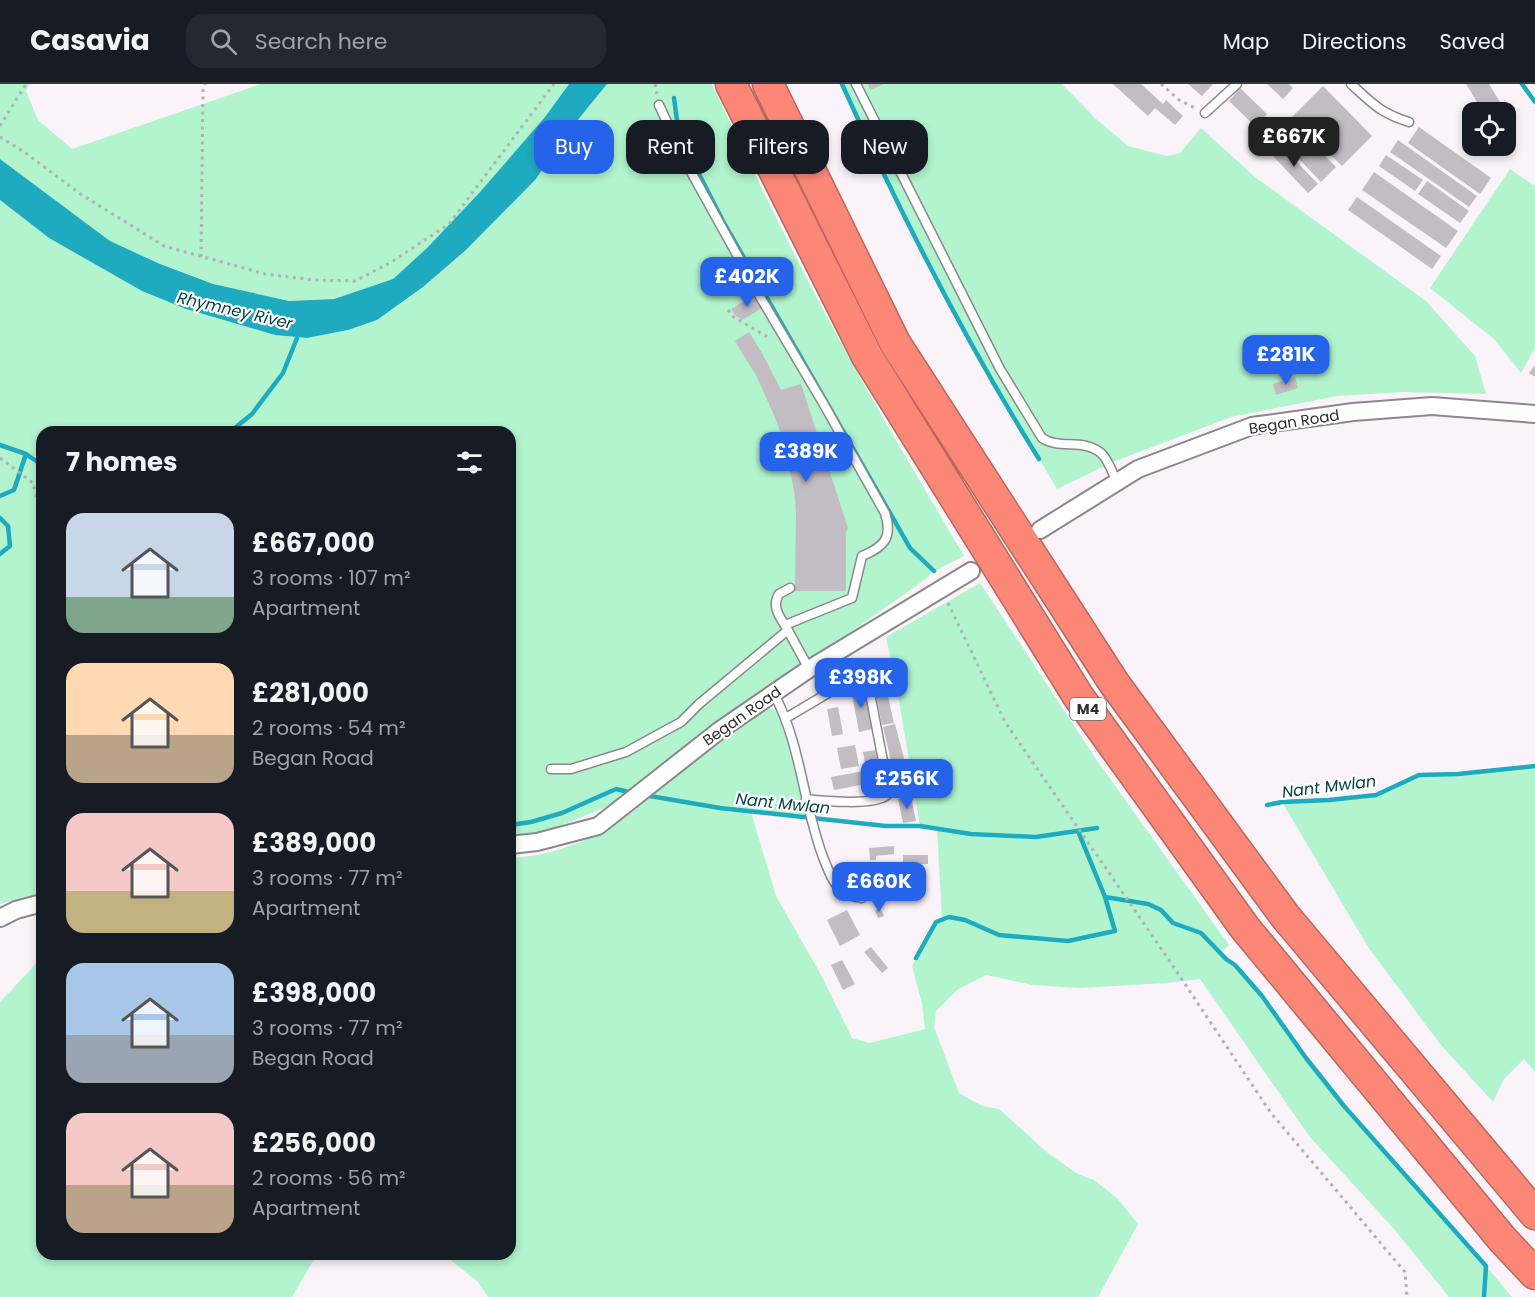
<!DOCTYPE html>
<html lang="en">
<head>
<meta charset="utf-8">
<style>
	:root { --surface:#171b24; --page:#242831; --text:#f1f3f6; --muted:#9ea1a6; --line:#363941; --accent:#2563eb }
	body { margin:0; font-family:Poppins,sans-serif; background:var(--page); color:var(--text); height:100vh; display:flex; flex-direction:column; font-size:22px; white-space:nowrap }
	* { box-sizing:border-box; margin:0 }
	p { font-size:20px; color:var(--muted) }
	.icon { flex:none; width:33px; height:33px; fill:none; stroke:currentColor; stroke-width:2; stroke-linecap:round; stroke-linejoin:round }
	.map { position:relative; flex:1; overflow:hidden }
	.side { position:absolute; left:36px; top:342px; width:480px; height:834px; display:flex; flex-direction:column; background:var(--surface); border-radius:18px; box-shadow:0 3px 9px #0003 }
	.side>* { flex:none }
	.banner { position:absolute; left:534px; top:36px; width:570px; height:54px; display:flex; gap:12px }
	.tools { position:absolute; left:1462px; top:18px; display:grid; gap:12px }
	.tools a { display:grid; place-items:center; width:54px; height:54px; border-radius:12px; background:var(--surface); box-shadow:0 3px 9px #0003; font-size:30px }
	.price { position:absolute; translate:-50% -51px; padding:0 14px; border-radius:12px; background:var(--accent); color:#fff; font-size:20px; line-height:39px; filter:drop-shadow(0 2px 3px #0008) }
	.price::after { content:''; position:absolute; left:50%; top:36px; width:18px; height:14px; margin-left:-9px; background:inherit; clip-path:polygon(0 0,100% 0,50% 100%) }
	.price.selected { background:#222; color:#fff }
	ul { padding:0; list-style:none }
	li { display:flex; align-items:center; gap:18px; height:150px; padding:0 30px }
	li span { display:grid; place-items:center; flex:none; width:168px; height:120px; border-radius:18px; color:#555 }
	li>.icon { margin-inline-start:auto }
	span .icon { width:72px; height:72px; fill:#fffc; stroke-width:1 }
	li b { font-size:26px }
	h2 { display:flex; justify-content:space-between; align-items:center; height:72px; padding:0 30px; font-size:26px }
	.chip { padding:0 21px; border-radius:18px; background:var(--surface); box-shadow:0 3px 9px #0003; font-size:21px; line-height:54px }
	.chip.selected { background:var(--accent); color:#fff }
	header { display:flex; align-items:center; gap:36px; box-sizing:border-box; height:84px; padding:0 30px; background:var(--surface); border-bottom:2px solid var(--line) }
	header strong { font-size:28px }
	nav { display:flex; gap:33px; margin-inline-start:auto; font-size:21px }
	.search { width:420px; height:54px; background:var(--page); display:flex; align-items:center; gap:15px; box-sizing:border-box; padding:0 21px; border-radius:18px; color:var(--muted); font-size:22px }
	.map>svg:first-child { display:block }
	.green { fill:#b1f4ce }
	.water { fill:#1eabc0 }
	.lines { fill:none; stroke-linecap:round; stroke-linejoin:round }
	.stream { stroke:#1eabc0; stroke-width:4.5 }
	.building { fill:#c2bdc3 }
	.lane-casing { stroke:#8c878c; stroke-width:11 }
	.street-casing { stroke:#8c878c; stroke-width:20 }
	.highway-casing { stroke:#b5685e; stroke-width:33 }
	.path { stroke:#b4b0b4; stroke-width:3; stroke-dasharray:3 4.5; stroke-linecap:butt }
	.lane { stroke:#fff; stroke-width:8 }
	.street { stroke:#fff; stroke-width:16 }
	.highway { stroke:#fc8777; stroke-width:30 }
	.labels { text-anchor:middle; stroke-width:4.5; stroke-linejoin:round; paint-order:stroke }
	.shield { fill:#fff; stroke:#6e6d6e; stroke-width:1.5 }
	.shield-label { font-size:14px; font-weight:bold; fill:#302e30 }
	.street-label { font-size:15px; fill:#302e30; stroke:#fff }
	.water-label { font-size:16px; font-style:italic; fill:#044049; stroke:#fff }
</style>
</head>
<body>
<header>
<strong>Casavia</strong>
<div class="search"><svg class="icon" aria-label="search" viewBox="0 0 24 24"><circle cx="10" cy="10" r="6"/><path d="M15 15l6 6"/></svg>Search here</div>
<nav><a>Map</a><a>Directions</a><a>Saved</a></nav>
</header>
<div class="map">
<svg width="1535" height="1213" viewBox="0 0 1535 1213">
	<rect width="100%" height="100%" fill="#faf4fa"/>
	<!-- green -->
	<path class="green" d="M0,0h29l-3,7 12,29 34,29 189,-65h308l-24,33 -65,75 -53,56 -34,31 -59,20 -45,2 -77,-17 -52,-20 -50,-23 -110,-82z
		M607,0h105c34,73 69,145 106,216 46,87 96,171 146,256l-30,15 -7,7 -161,114 -150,111 -61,25 -33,10h-12v-406h-468v461l-42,11v-704l49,38 93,53 44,18 89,26 32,3 41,-8 29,-10 46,-33 43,-37 70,-71 24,-37z
		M842,0h220l33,34 33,28 39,10 13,-3 21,-25 54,49 171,124 49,55 11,38 -83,-2 -66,4 -106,21 -118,45 -56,27 -112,-190 -75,-153z
		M1510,85l25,17v162l-14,25 -26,-33 -65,-52z
		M980,499l116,176 133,186 -8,8 5,7 9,5 27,31 44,62 38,48 111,123 57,68h-63l-55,-68 -85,-93 -109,-157 -34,4 -87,5 -46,-3 -47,-10 -29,15 -21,21 -2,16 25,66 23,13 17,3 50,45 29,20 16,6 23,18 21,26 -40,73h-610l-10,-15 -35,-28h67v-396c46,-2 90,-21 126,-49 17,-13 32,-29 48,-42 26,-22 54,-40 82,-60l14,5 27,105 -56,-5 25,84 44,77 32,65 17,5 56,-14 -3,-25 -10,-38 24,-44 6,-3 -5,-90 -17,-3 -23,-137 -11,-52z
		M1535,682v306l-11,-13 -20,20 -11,23 -53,-58 -72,-97 -86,-145 47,-2 47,-5 43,-20 40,-1z
		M42,870v300h275l-25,43h-292v-295l32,-34z"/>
	<!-- water -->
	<path class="water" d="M569,0h38l-47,58 -24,37 -70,71 -43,37 -46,33 -29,10 -41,8 -32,-3 -89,-26 -44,-18 -93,-53 -49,-38v-41l110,82 50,23 53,20 76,17 45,-2 59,-20 34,-31 53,-56 65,-75z"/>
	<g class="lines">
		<!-- stream -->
		<path class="stream" d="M842,0c58,129 122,255 197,375
			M1522,0l13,18
			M674,14l5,37 44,86 187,327 24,23
			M230,348l22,-18 31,-41 14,-35
			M0,361l26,9 16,11
			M0,412l14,-6 12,-36
			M0,434l8,8 2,20 -10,8
			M644,711l76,13 166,18h34l51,8 65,3 61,-9
			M1267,721l15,-3 47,-2 47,-5 43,-20 39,-1 77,-8
			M510,741l21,-3 31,-9 54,-24 17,4
			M1105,813l43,7 13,6 12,13 28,10 25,26 9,6 27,31 44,62 38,48 142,160 -2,31
			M916,874l20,-36 13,-5 16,3 34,15 69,6 47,-10 -10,-34 -27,-66"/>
	</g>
	<!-- building -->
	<path class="building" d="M868,0h16l-14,6z
		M1113,0h28l22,20 3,-4 17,16 -8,9 -20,-17 -7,8z
		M1188,0h25l-11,12z
		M1267,0h22l4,4 -10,11z
		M1466,0h23l17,28h-23z
		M1323,2l49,50 -30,30 -50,-49z
		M1240,4l27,26 -12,12 -26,-25z
		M1290,36l46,47 -15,15 -46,-48z
		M1419,43l72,51 -11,16 -72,-51z
		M1398,56l79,56 -8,11 -79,-55z
		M1280,60l38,40 -10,9 -38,-40z
		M1386,71l37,25 -8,11 -36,-25z
		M1374,88l84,59 -12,17 -84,-58z
		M1427,97l42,30 -9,12 -42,-29z
		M1357,113l84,59 -9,13 -84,-59z
		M754,211l8,13 -20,12 -7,-5 -4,-6z
		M749,248l13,21 19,37 20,-6 47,144 -2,5v58h-51l1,-79 -2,-21 -9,-45 -9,-26 -19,-43 -22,-36z
		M1534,282l1,1v10l-6,-4z
		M1295,293l3,11 -22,7 -3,-11z
		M885,599l9,40 -12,2 -8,-40z
		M863,602l9,43 -13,3 -8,-43z
		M838,623l5,27 -11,2 -5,-27z
		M895,640l10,38 -13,3 -9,-38z
		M855,661l4,21 -18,3 -4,-21z
		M875,666l9,43 -13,2 -8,-43z
		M864,687l2,13 -32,6 -3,-13z
		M908,693l4,15 -8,2 -4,-15z
		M911,713l5,24 -13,2 -5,-24z
		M894,762v8l-18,2v4h-6l-1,-12z
		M903,771h25v9h-25z
		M896,784l1,9 -26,2v-9z
		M890,795l2,20 -19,3 -1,-21z
		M880,824l4,8 -6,2 -3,-8z
		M847,826l13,25 -20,11 -13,-26z
		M871,863l17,21 -6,5 -18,-21z
		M842,876l13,24 -12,6 -12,-25z"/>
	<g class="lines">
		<!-- lane casing -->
		<g class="lane-casing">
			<path id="lane" d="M856,0l144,285 42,69c18,12 41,0 59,15 7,6 12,21 16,29
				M1351,0c21,19 29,29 58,38
				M659,21l26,56 77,139 61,103 62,110c8,25 -1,34 -23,43l-10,42 -67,27 24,44
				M1205,29l32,-29
				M785,541c-7,-10 -13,-20 -6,-31l11,-6
				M774,610c27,50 29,110 49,163 4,10 9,25 18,33 6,5 13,7 21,8
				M786,634l59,-35 17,-5 6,5 20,104 -1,8c-12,11 -64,6 -81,4
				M551,685h20l55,-17 55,-30 18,-18 89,-74"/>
		</g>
		<!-- street casing -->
		<g class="street-casing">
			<path id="street" d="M1040,446l98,-61 114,-43 101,-14 79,-6 103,8
				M510,761l27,-3 61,-16 122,-96 89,-61 162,-98
				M0,834l16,-8 26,-7"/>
		</g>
		<!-- highway casing -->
		<g class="highway-casing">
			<path id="highway" d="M731,0l136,272 211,340 167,232 258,312 32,34
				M768,0l127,259 219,340 171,233 250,298"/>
		</g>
		<!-- path -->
		<path class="path" d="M655,0l2,10
			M1161,0l18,16 16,8
			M0,42l26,-42
			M0,53l27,17 52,39 85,53 101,28 49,6 41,1 35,-18 59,-39 105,-140
			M201,173l2,-167 2,-6
			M728,226l4,6 39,23
			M0,374l33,25 9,38
			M948,519l57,119 162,235 104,156 134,159 2,25"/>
		<!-- lane -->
		<use href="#lane" class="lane"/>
		<!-- street -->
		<use href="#street" class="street"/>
		<!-- highway -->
		<use href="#highway" class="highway"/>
	</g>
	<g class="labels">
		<!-- shield labels -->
		<rect class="shield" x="1070" y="614" width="36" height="22" rx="4.5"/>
		<g class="shield-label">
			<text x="1088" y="630">M4</text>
		</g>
		<!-- street labels -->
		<g class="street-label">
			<text transform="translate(1294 338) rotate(-9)" y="5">Began Road</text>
			<text transform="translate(742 632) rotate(-35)" y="5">Began Road</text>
		</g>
		<!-- water labels -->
		<g class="water-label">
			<text transform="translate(235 226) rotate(13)" y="6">Rhymney River</text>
			<text transform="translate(1329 702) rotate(-7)" y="6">Nant Mwlan</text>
			<text transform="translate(783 719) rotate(6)" y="6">Nant Mwlan</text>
		</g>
	</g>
</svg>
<div class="tools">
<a><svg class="icon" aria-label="locate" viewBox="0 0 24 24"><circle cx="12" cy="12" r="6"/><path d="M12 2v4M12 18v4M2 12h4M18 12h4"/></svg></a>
</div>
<b class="price selected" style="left:1294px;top:84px">£667K</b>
<b class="price" style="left:747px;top:224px">£402K</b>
<b class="price" style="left:1286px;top:302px">£281K</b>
<b class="price" style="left:806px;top:399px">£389K</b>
<b class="price" style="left:861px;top:625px">£398K</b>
<b class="price" style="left:907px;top:726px">£256K</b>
<b class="price" style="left:879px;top:829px">£660K</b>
<div class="banner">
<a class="chip selected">Buy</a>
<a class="chip">Rent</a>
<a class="chip">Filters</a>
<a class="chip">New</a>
</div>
<section class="side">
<h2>7 homes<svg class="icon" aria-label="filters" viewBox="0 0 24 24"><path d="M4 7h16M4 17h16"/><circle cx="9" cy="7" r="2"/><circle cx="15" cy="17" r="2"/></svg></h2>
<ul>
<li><span style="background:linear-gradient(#c9d6e8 70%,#7fa58c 0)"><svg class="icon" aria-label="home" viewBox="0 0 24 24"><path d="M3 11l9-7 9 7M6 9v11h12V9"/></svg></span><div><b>£667,000</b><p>3 rooms · 107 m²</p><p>Apartment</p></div></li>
<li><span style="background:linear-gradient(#ffd9b3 60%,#b9a48a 0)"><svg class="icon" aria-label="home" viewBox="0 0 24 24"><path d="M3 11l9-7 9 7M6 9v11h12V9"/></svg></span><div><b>£281,000</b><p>2 rooms · 54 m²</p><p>Began Road</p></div></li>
<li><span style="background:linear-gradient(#f6c9c9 65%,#c2b280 0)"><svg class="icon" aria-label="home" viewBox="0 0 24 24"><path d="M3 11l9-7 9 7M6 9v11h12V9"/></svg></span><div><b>£389,000</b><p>3 rooms · 77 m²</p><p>Apartment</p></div></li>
<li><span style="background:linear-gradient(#a9c7e8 60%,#9aa5b1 0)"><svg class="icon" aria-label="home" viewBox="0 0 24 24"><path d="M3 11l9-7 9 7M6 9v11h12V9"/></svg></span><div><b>£398,000</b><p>3 rooms · 77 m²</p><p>Began Road</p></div></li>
<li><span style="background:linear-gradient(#f6c9c9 60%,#b9a48a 0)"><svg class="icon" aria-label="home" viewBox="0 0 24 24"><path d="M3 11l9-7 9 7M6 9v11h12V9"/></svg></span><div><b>£256,000</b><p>2 rooms · 56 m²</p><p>Apartment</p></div></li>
</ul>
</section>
</div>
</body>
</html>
